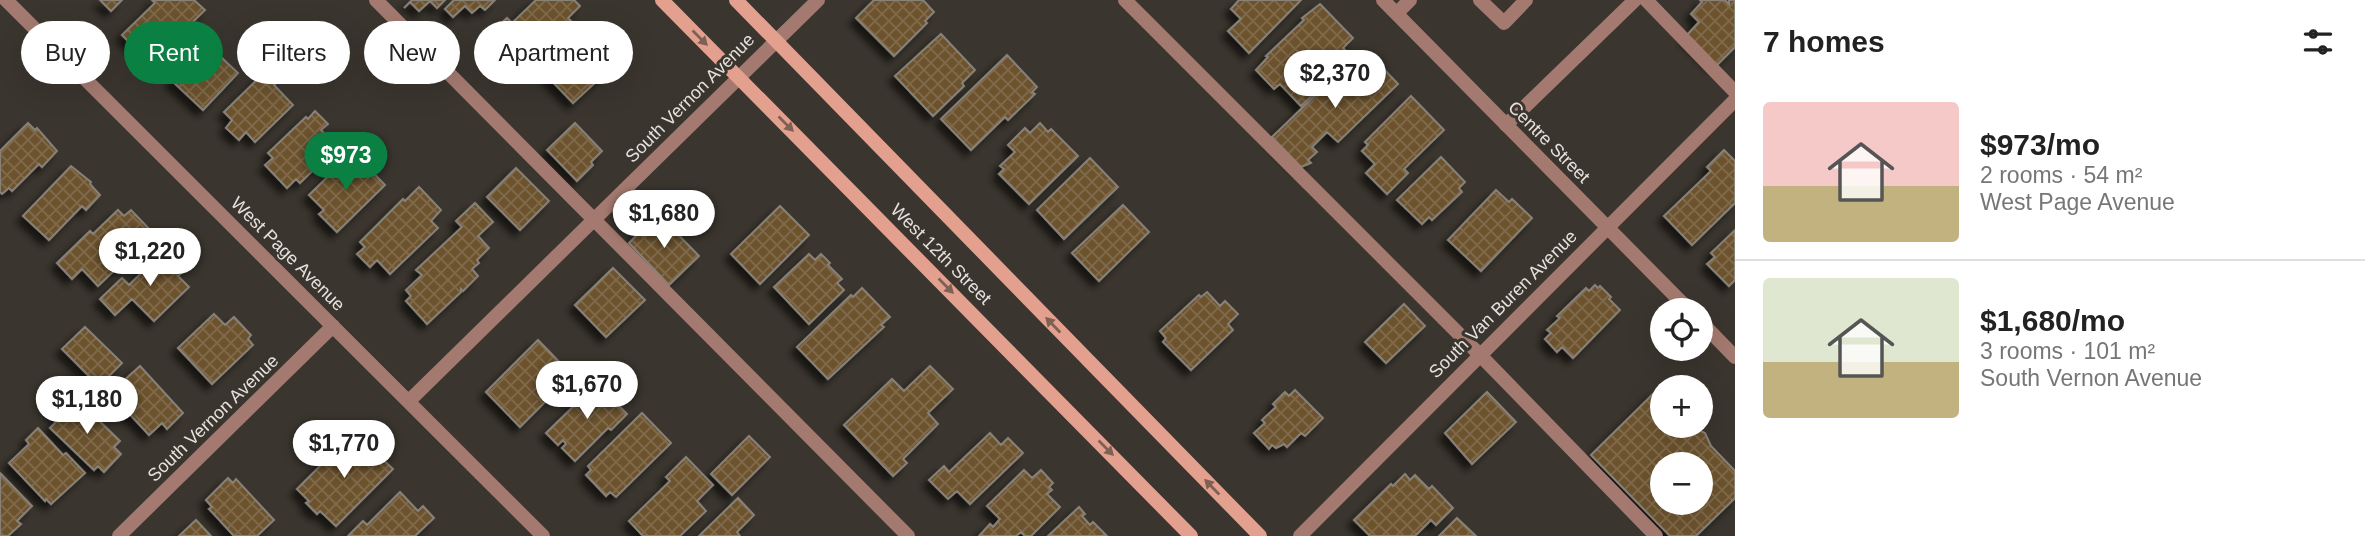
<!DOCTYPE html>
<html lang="en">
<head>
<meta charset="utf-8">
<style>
	:root { --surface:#fff; --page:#f6f6f6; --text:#222; --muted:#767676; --line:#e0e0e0; --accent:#0b8043 }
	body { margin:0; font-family:Arial,sans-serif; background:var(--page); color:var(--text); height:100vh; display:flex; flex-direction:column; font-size:26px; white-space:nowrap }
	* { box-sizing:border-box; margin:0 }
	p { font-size:23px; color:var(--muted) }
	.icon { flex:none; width:38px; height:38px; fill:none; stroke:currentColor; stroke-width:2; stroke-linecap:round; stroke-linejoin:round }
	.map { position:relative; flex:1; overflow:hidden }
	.details { display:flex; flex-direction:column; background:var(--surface); width:630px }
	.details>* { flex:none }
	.top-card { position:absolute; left:21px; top:21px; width:665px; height:63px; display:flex; gap:14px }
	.tools { position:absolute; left:1650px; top:298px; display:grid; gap:14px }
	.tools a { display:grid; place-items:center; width:63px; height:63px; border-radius:50%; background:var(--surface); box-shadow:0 7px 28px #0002; font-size:35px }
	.price { position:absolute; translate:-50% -60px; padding:0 16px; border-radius:24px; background:#fff; color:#222; font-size:23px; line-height:46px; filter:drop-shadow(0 2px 4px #0008) }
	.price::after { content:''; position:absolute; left:50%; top:42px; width:21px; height:16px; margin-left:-10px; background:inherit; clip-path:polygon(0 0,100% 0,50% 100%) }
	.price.selected { background:var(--accent); color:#fff }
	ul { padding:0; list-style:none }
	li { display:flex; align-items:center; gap:21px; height:175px; padding:0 28px }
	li+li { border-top:2px solid var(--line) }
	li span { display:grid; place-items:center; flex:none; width:196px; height:140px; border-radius:7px; color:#555 }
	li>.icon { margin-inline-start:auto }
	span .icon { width:84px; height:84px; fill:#fffc; stroke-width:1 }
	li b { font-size:30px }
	h2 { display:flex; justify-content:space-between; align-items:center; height:84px; padding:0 28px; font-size:30px }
	.pill { padding:0 24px; border-radius:32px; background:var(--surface); box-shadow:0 7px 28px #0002; font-size:24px; line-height:63px }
	.pill.selected { background:var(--accent); color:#fff }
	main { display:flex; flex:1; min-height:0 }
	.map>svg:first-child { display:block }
	.building { fill:url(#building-cross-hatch); stroke:#878178; stroke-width:2; fill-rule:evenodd; filter:url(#shadow) }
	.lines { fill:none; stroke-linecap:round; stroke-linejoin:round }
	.service { stroke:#a47a70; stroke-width:14 }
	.minor { stroke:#a47a70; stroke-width:14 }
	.secondary { stroke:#e3a08f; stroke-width:14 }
	.oneway { fill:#7e6055 }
	.labels { text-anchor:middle; stroke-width:6; stroke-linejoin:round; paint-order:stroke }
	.street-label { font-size:18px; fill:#e5e2dd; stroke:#3a352e }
</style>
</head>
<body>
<main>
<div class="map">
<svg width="1735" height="536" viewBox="0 0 1735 536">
	<defs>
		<pattern id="building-cross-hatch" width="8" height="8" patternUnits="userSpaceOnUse" patternTransform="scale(1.75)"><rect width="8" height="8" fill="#6c532e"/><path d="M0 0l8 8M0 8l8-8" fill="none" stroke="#816b4c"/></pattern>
		<filter id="shadow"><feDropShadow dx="-6" dy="6" stdDeviation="3.5" flood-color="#0009"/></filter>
	</defs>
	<rect width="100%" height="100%" fill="#3a352e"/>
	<!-- building -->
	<path class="building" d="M100,0h22l-11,11z
		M152,0h42l11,10 -34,33 -2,-2 -21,20 -26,-26 33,-32z
		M412,0h33l-8,8 -7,-7 -11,10 -9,-9 -6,6z
		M454,0h41l-10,10 -5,-4 -8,7 -7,-7 -12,11 -8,-8z
		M536,0h38l6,6 -12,12 3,3 -42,40 -32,-34 10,-9 5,5z
		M874,0h49l11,12 -9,9 2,2 -33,33 -38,-38z
		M1239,0h62l-52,53 -21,-22 13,-12 -10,-10z
		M1700,0h25l4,4v-4h6v47l-19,19 -30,-30 13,-14 -8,-8 11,-12z
		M1320,4l33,34 -10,10 9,9 -51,49 -21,-22 -6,5 -18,-19 12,-13 -2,-1 38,-36 -2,-2z
		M599,23l21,22 -15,15 7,7 -39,36 -28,-29z
		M941,34l34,36 -13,13 2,3 -31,30 -38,-40z
		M206,43l32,30 -35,37 -32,-30z
		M1007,55l30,32 -5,5 3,2 -27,26 -3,-3 -34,33 -30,-31z
		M1353,59l4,4 2,-3 11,12 9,-8 19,20 -60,58 -11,-10 -15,15 5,5 -9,8 3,3 -10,4 -29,-30z
		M269,68l11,12 -6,5 19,20 -38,37 -9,-10 -7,8 -13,-12 6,-8 -8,-8z
		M1411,96l33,34 -40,39 4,4 -21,21 -21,-21 9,-9 -13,-13 6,-6 -3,-3z
		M315,111l13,13 -7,6 16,17 -37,36 -4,-4 -9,9 -22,-23 8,-7 -5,-5 38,-36 2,2z
		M28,123l7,7 2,-2 20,23 -15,16 -3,-3 -27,27 -3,-3 -7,6 -2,-2v-41z
		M575,123l27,28 -11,11 2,3 -16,16 -30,-31z
		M1040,123l8,9 3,-3 27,27 -49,48 -30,-30 5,-5 -4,-3 15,-14 -7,-7 17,-17 5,5z
		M1724,150l11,11v42l-43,42 -28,-29 47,-45 -4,-4z
		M353,152l32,33 -48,47 -18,-18 5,-4 -15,-15z
		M1441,157l24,25 -6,6 3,4 -30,28 -3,-3 -7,7 -25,-24z
		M1090,158l28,29 -54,52 -27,-29z
		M71,166l20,16 -1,2 10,11 -14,15 -4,-4 -33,34 -26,-24z
		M516,168l33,33 -29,29 -33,-33z
		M419,187l22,23 -10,11 7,7 -48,46 -13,-14 -7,7 -13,-13 8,-7 -5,-5 43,-43 2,2z
		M1496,190l13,12 3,-3 20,19 -51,53 -33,-31z
		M475,203l18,19 -15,14 11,12 -12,12 2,3 -7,6 6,7 -15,15 -2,-2v3l-34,32 -21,-23 5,-5 -5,-6 16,-15 -6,-5 46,-43 -6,-6z
		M1123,205l26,27 -50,49 -27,-28z
		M780,206l29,29 -49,49 -29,-30z
		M118,210l6,6 7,-6 26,27 -16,15 -3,-4 -40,38 -16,-17 -10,10 -15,-16 33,-32 3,3z
		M658,214l41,42 -30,29 -40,-42z
		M1735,230v50l-6,6 -22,-22 8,-7 -4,-4z
		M165,250l20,20 -7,6 11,11 -35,34 -22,-22 -17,16 -15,-16 22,-21 7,7z
		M809,254l6,6 6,-6 9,9 -2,2 14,14 -5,4 7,7 -35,34 -35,-37z
		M613,268l32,32 -39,37 -31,-32z
		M1595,285l3,3 2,-2 11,11 -2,2 11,11 -47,48 -11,-11 -5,5 -12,-13 6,-6 -4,-3 13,-12 -3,-2 29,-28 3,3z
		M862,288l28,29 -9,8 3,2 -56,52 -31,-32 54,-52 2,2z
		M1207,292l13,14 5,-5 13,13 -10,10 5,6 -42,40 -28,-28 3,-4 -6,-7 39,-36 2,2z
		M1404,304l21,22 -39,37 -21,-21z
		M214,314l11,11 9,-8 17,18 -3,4 5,6 -41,39 -34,-36z
		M85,327l37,36 -23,23 -37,-37z
		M538,340l34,35 -52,52 -34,-35z
		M140,366l43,47 -16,16 -5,-6 -13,12 -39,-42z
		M930,366l23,23 -25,24 10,11 -35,35 4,4 -14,13 -49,-51 48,-46 12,12z
		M593,379l34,35 -16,16 -3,-2 -33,33 -13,-13 4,-4 -3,-4 -5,5 -12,-12 36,-35 -4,-4z
		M1295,390l28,28 -18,18 -4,-3 -14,14 -3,-3 -8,4 -4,-3 -3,4 -15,-16 11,-10 -3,-3 14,-13 -3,-3 12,-12 4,4z
		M1487,392l29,30 -44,42 -27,-31z
		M1655,392l7,8v25h26l17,8 6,13 24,25v27l-39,38h-26l-79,-81zM1662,464h39v38h-39z
		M79,401l41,40 -6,6 7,7 -17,18 -6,-6 -4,4 -44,-42 10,-10 -7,-7 7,-7 8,8z
		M642,413l29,30 -55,54 -6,-5 -4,4 -20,-21 5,-5 -3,-4z
		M38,428l25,27 3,-2 19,20 -34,31 -5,-5 -1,2 -36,-38 20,-19 -3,-4z
		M355,431l15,15 -6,6 8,7 5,-5 16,15 -57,57 -16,-15 -3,3 -11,-11 3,-2 -12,-12z
		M990,433l11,12 7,-7 15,15 -53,51 -13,-13 -9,8 -19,-19 15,-14 5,6z
		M749,436l21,21 -38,38 -21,-21z
		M686,457l27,28 -16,16 9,10 -26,25h-37l-14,-15 41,-40 -4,-4z
		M1024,470l8,8 9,-8 12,13 -4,4 3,3 -5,4 13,13 -29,29h-6l-4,-4 -5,4h-37l11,-12 3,3 7,-8 -13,-13z
		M0,473l32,33 -15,15 4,3 -13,12h-8z
		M1405,474l5,6 5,-5 14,14 3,-3 21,22 -17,17 -5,-5 -16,16h-45l-16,-16 37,-36 2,2z
		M228,478l5,5 3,-4 38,41 -17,16h-23l-25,-27 3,-2 -6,-7z
		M400,492l18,19 5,-5 11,12 -19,18h-67l15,-15 4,4z
		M738,498l16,17 -17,17 3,4h-41z
		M1079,507l6,7 -3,2 8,9 3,-3 14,14h-59z
		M1457,518l19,18h-37z
		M196,520l15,16h-32z"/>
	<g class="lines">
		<!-- service -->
		<path class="service" d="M376,0l532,536
			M1125,0l355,355 176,181
			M1480,0l24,23 22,-23
			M1646,0l89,92
			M1397,13l13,-13
			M1506,125l129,-125"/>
		<!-- minor -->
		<path class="minor" d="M6,0l537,536
			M1383,0l306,310
			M1701,322l34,35
			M409,401l409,-401
			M119,536l214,-210
			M1300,536l435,-436"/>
		<!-- secondary -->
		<path class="secondary" d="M662,0l529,536
			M736,0l524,536"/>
	</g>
	<!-- one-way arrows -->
	<defs><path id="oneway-solid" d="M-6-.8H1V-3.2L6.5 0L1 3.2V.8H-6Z" transform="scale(1.75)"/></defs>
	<g class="oneway">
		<use href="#oneway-solid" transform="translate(700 38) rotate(45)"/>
		<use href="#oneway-solid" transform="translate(786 124) rotate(45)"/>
		<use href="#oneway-solid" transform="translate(946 286) rotate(45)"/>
		<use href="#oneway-solid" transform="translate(1053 325) rotate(-134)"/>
		<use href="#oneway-solid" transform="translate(1106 448) rotate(45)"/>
		<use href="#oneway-solid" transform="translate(1212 487) rotate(-134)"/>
	</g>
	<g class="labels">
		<!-- street labels -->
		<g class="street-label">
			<text transform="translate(690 98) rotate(-45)" y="6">South Vernon Avenue</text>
			<text transform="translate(1549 142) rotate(45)" y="6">Centre Street</text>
			<text transform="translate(288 254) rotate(45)" y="6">West Page Avenue</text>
			<text transform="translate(941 254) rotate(45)" y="6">West 12th Street</text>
			<text transform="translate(1503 304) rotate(-45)" y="6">South Van Buren Avenue</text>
			<text transform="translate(213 418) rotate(-44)" y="6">South Vernon Avenue</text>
		</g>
	</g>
</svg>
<div class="tools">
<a><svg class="icon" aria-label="locate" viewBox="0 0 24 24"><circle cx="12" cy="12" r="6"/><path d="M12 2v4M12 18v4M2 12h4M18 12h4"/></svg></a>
<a>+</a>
<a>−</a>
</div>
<b class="price" style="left:1335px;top:110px">$2,370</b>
<b class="price selected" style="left:346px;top:192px">$973</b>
<b class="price" style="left:664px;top:250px">$1,680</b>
<b class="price" style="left:150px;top:288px">$1,220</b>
<b class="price" style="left:587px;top:421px">$1,670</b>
<b class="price" style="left:87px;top:436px">$1,180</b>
<b class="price" style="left:344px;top:480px">$1,770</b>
<div class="top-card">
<a class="pill">Buy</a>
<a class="pill selected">Rent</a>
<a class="pill">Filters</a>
<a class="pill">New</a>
<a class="pill">Apartment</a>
</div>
</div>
<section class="details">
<h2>7 homes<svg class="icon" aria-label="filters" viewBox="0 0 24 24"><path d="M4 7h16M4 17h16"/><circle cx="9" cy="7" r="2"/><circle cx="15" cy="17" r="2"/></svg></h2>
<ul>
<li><span style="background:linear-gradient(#f6c9c9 60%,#c2b280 0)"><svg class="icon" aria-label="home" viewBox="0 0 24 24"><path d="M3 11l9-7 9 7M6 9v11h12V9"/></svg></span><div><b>$973/mo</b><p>2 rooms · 54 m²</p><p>West Page Avenue</p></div></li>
<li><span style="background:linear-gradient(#dfe7d0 60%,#c2b280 0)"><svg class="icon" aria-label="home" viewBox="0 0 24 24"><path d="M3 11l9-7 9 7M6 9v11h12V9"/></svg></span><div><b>$1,680/mo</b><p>3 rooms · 101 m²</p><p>South Vernon Avenue</p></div></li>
</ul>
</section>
</main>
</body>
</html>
